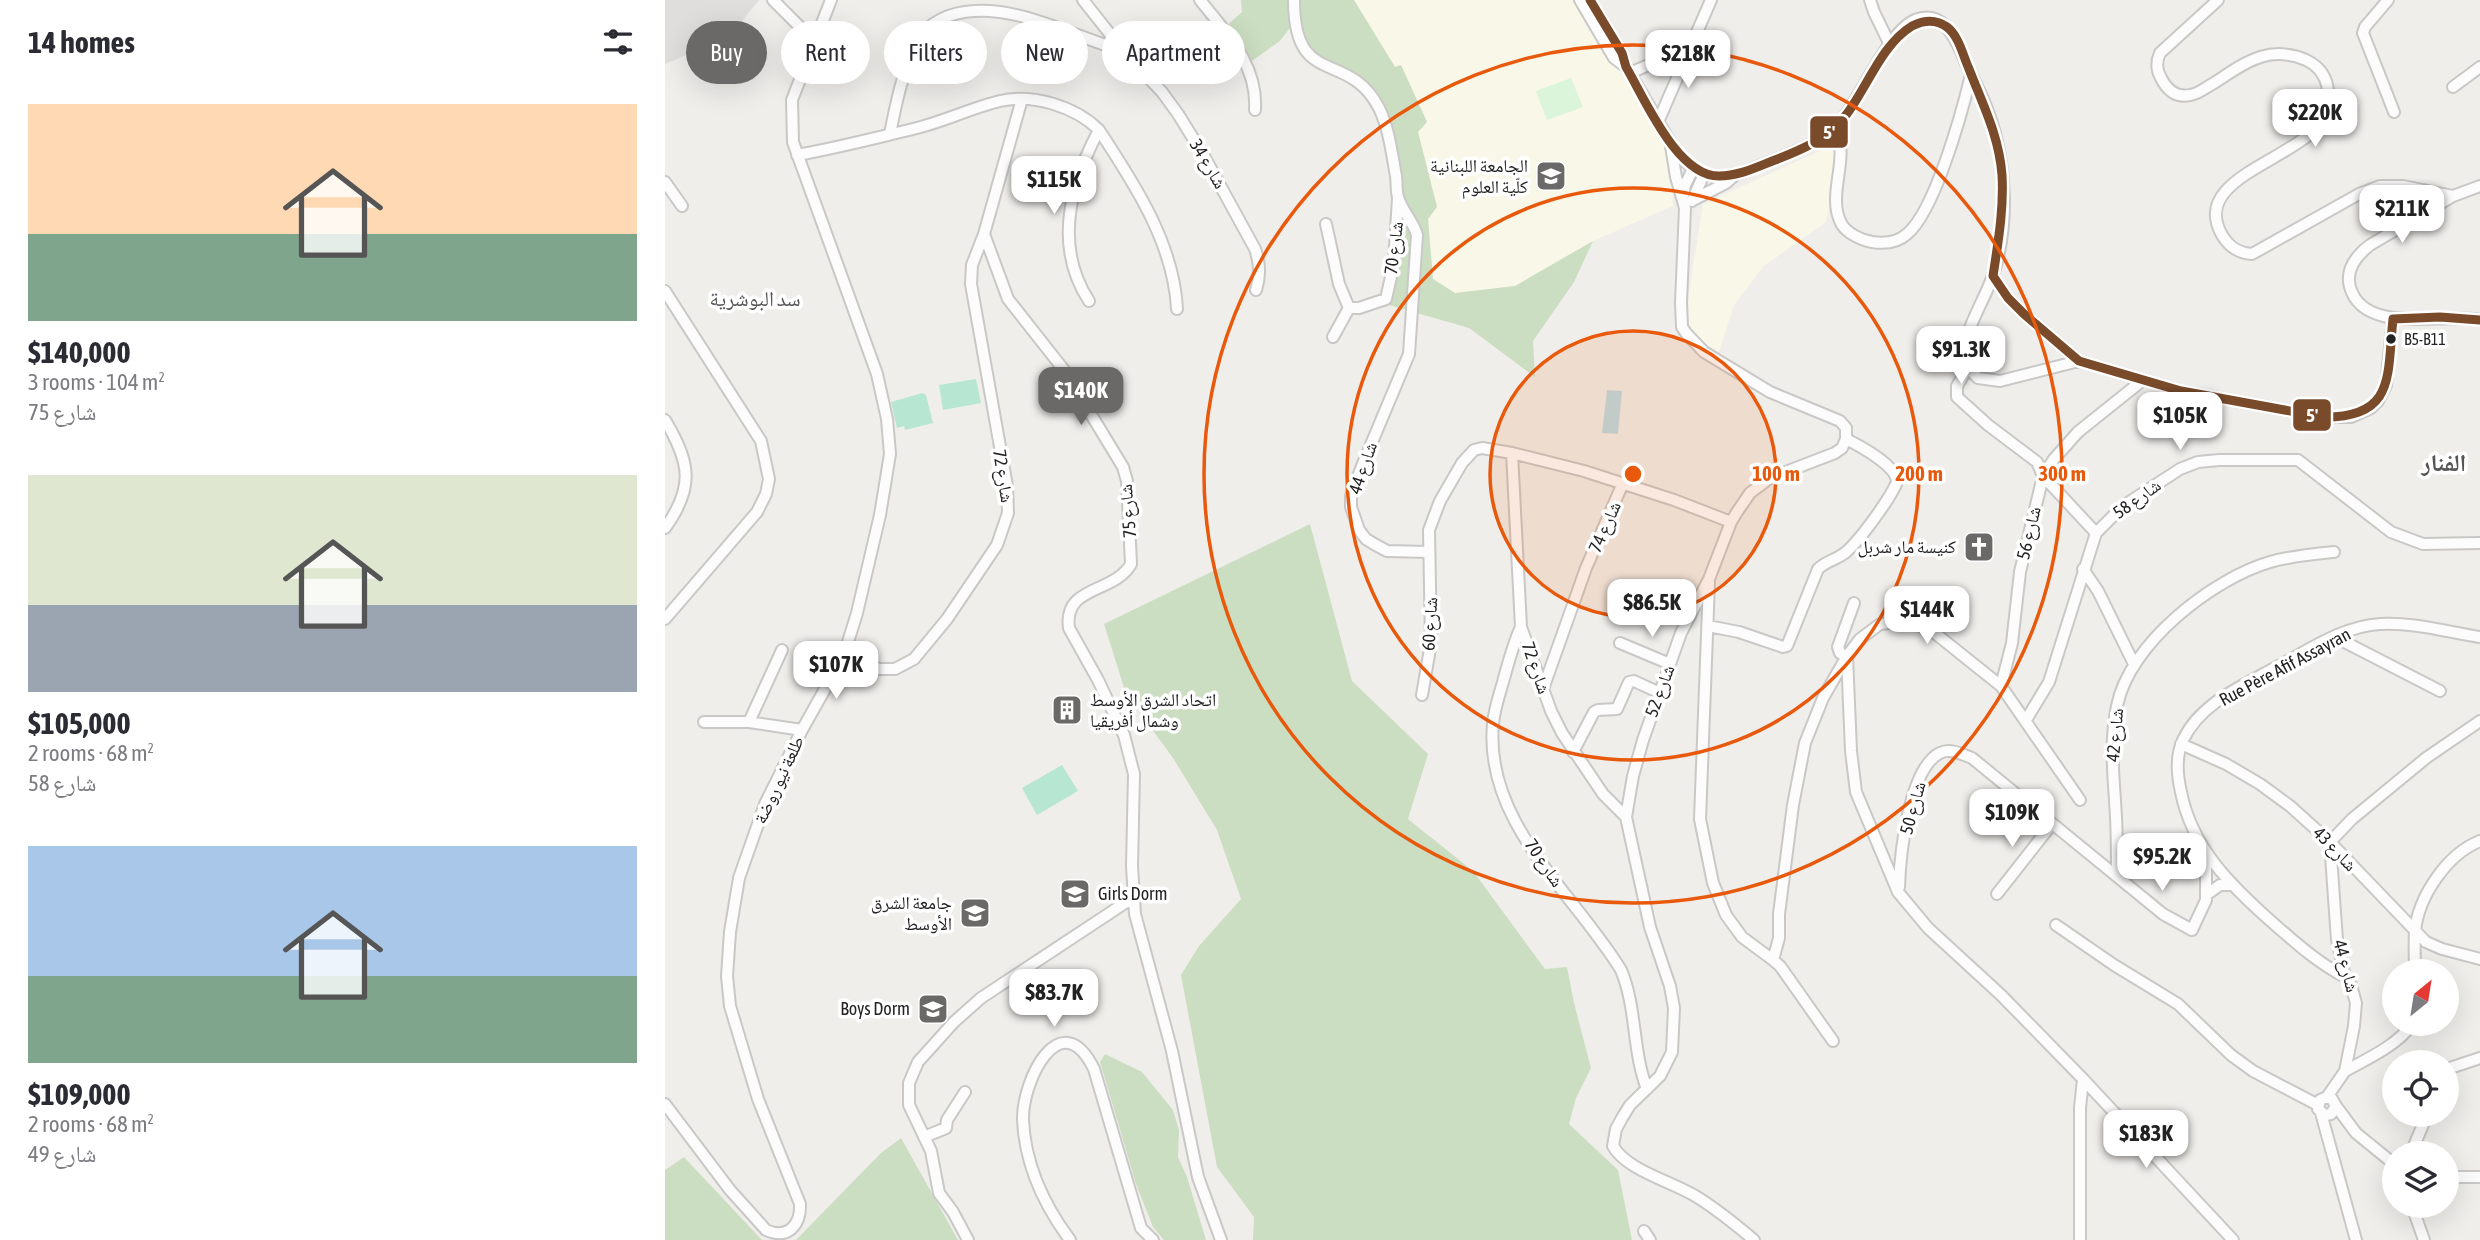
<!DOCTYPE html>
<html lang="en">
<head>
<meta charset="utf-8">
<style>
	:root { --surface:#fff; --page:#f2f2f3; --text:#2b2b33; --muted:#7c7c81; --accent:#6a6968 }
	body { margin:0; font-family:"Asap Condensed","Noto Naskh Arabic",sans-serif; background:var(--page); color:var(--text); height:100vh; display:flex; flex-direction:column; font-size:26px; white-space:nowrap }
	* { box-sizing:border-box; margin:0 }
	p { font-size:23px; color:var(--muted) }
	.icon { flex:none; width:38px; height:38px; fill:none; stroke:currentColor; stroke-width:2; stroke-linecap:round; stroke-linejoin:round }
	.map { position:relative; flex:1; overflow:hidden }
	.details { display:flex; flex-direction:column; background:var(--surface); width:665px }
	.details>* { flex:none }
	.guide { position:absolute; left:21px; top:21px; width:665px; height:63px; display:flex; gap:14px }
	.needle { width:46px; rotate:30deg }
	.tools { position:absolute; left:1717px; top:959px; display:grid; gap:14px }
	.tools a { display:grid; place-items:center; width:77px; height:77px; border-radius:50%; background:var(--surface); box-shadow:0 7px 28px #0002; font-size:35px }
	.price { position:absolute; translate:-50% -60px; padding:0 16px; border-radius:14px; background:#fff; color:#222; font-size:23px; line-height:46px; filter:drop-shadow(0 2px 4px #0008) }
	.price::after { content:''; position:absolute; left:50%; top:42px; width:21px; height:16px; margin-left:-10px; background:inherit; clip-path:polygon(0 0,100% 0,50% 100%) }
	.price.active { background:var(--accent); color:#fff }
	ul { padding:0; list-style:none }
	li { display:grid; align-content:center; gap:14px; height:371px; padding:0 28px }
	li span { display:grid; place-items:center; height:217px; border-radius:0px; color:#555 }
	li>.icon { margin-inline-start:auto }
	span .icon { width:126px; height:126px; fill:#fffc; stroke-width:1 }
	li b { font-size:30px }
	h2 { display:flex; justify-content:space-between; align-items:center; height:84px; padding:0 28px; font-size:30px }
	.chip { padding:0 24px; border-radius:32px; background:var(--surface); box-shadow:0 7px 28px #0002; font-size:24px; line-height:63px }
	.chip.active { background:var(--accent); color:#fff }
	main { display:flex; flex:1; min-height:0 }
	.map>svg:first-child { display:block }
	.residential { fill:#dfdedc }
	.education { fill:#f8f7e8 }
	.forest { fill:#cbdec1 }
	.park { fill:#daf5da }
	.pitch { fill:#b7e6d2 }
	.water { fill:#bfdbe3 }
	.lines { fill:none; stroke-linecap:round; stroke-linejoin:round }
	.minor-casing { stroke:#c9c8c7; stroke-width:14 }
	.minor { stroke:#fdfcfc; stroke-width:10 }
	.bus-1-casing { stroke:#fff; stroke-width:14 }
	.bus-1 { stroke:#7a4b2a; stroke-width:9 }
	.ring { fill:none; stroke:#e8590c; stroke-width:3.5 }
	.bus-dot { fill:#222; stroke:#fff; stroke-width:2.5 }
	.labels { text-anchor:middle; stroke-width:7; stroke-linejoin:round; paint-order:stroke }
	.bus-label { font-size:16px; fill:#222; stroke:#fff; text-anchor:start }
	.street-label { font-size:18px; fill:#222; stroke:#fff }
	.poi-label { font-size:18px; fill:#222; stroke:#fff; text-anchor:end }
	.quarter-label { font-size:21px; fill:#555; stroke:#fff }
	.district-label { font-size:24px; font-weight:bold; fill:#555; stroke:#fff }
	.centre { fill:#e8590c; stroke:#fff; stroke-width:3.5 }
	.ring-label { font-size:21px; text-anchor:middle; font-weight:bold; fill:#e8590c; stroke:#fff; stroke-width:7; stroke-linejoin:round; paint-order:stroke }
	.line-badge { stroke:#fff; stroke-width:2.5 }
	.badge-label { font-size:19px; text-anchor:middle; font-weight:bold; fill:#fff }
</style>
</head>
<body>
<main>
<section class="details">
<h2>14 homes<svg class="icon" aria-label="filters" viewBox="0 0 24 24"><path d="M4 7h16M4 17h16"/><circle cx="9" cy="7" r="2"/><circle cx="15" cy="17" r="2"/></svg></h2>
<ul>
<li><span style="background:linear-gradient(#ffd9b3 60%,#7fa58c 0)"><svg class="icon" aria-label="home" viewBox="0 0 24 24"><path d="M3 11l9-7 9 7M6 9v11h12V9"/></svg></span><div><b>$140,000</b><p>3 rooms · 104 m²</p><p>شارع 75</p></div></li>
<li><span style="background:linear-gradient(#dfe7d0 60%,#9aa5b1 0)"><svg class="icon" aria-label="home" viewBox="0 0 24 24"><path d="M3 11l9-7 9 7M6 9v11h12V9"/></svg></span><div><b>$105,000</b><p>2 rooms · 68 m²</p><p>شارع 58</p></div></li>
<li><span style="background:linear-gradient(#a9c7e8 60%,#7fa58c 0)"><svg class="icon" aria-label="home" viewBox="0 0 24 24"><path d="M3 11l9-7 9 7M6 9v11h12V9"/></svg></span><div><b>$109,000</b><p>2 rooms · 68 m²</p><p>شارع 49</p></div></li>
</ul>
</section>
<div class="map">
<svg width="1815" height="1240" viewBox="0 0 1815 1240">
	<rect width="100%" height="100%" fill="#f0eeeb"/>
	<!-- residential -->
	<path class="residential" d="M0,0h94l-30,37 -64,27z"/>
	<!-- education -->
	<path class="education" d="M689,0h231l86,146 2,60 -80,35 -78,45 -60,7 -22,-14 -5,-60 9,-13 -36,-141 -6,2z
		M1166,146l8,24 -13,52 -62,44 -30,39 -15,47 -20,-13 -10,-13 -1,-26 15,-96z"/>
	<!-- forest -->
	<path class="forest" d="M576,0h48l3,25 -12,16 -31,22 -26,-34 19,-17z
		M632,0h57l41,67 6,-2 26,57 -9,10 19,75 -9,12 5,60 22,14 60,-7 78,-45 -19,41 -41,59 2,36 -66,-49 -80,-23 13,-109 -22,-85 -32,-32 -35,-13 -12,-27z
		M645,524l42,157 76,73 -20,65 65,52 72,98 22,-2 7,36 17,65 -15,30 -7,26 49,46 14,70h-379l1,-23 -37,-50 -36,-192 18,-29 42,-47 -24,-69 -44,-72 -47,-64 -22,-70z
		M440,1054l37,18 31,38 6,20 -1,27 9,20 19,63h-42l-11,-13 -17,-43 -36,-122z
		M236,1138l57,102h-162l85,-87z
		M19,1157l78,83h-97v-70z"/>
	<!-- park -->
	<path class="park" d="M906,78l12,29 -36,13 -11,-29z"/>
	<!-- pitch -->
	<path class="pitch" d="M311,379l5,24 -38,7 -4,-25z
		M257,393l4,2 7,28 -28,7 -1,-4 -7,2 -6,-26z
		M397,765l16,26 -41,24 -15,-27z"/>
	<!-- water -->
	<path class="water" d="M942,390l15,1 -4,43 -16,-1z"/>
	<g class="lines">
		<!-- minor casing -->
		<g class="minor-casing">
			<path id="minor" d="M108,0l41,41
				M418,0l42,53 37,39 16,22 26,42 51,93c5,14 6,26 1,41
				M535,0c26,33 58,64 55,110
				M629,0c0,90 54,48 85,108 10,20 13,47 17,68 1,7 0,15 2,21 4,14 15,24 19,38l-8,119 -47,112 -11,30v11l8,23 7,9 8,5 13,7 42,1
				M915,0l34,58 12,9
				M925,0l32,53 4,14c11,18 22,37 33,56 22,39 39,65 88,48 27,-12 69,-24 90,-45 23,-25 50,-94 78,-106 25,-10 37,12 46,31 6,16 15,32 22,48 23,53 28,121 10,176 -8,26 -35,63 -28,90l13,13 22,3 79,-20
				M1205,0l4,12 16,33
				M1553,0l-58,53c-4,9 -4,16 1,25 6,12 15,20 29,17 9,-1 16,-8 24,-12 31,-20 54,-39 92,-23 19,9 24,25 22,44 -3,53 -143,67 -106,131 7,12 16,18 30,19l107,-60 21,-8h23l50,10
				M1723,0l-23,27 -2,6 31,79
				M965,73l60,-26
				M1788,87l27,-20
				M357,99l-38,135 24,65 56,71 59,97 4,14 4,83c-17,30 -68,21 -62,64l29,52 26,55 10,39 -2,92 3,48 37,137 26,126 23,63
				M993,122l53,-122
				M1170,128c16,30 -9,66 6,95 5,10 20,17 31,19 13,2 25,1 35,-8 28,-23 55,-122 64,-159
				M225,134c6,-31 13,-64 27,-93 27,-41 84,-33 127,-18 27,9 54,20 81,29
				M1006,146l5,31 9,31 -4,94 1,25 4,6 18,19 66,40 70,29 6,7v11l-4,9 -7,5 -65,25 -20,15 -13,19 -6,10 -22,57 -28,54 -38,107 -10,36 -7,41 24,110 20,59 4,22 -2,44 -12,24 -30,29 -8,13 -6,11 -3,17c13,24 60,36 84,51 21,13 38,27 57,43
				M132,155c40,-7 78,-17 116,-26 30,-7 58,-21 87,-28 33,-8 76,6 99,29 35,53 75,114 78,179
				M0,182l17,24
				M1815,186l-27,10 -83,49c-13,10 -25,24 -20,42 14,49 93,25 130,33
				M1018,196l2,-11 8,-16
				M1028,200l33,-17 9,-8
				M1027,201l12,-27
				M661,224l13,60 10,24h10l27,-9 8,-36 4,-65
				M1328,276l15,22 16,16 55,47 102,30 142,26h28l20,-9 7,-7 8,-16 7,-66
				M0,291l96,150 8,38 -3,15 -9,18 -92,107
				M424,301c-36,-55 -19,-117 10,-171
				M668,337l16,-29
				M1302,369l-10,17v11l31,28 49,37 6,14 53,57
				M0,420c25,42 30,67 0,108
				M847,453l9,174 30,84 11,22 41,61 23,23
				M1418,569l15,22 36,73
				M1044,582l-9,237 13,64 13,32 16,22 31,23 6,-22v-24l14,-109 12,-62 18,-45 24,-42 13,-17 20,-15 28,-3 23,9 70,56 79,114
				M1043,626l31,6 44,15 4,-1 31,-77c9,-9 19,-9 28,-17 14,-12 44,-53 51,-70 0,-16 -37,-36 -51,-43
				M856,627c-8,17 -13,37 -18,55 -4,14 -9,28 -10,42 -9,99 81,169 128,246 16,38 11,80 26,119
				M1670,637l105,54
				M955,643l50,21
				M179,655l35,14h16l19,-10 33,-40 50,-74 11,-32 -1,-27 -36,-202 1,-19 12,-31
				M1182,656l4,95 5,41 42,100 30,36 73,67 82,84 150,161
				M1182,656l-7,-3 -2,-6 16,-44
				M1336,686l11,-43 8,-71 23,-96 11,-17 24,-27 65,-52
				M878,689l43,-121 37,-85
				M757,695l9,-52 -2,-113 11,-29 22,-38 12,-13 8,-2 30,5 72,18 90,29 57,22
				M1361,720l23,-38 47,-149 26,-26 15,-10 43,-28 18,-7 21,-2h79l93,72 32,12 57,-1
				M39,722h45l53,8
				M84,722l33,-72
				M1516,744l45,20 34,20 30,22 40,36 96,100 16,7 38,10
				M908,752l21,-40 4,-2 19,-1 12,-27 5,-1 26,12
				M1665,842l22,-23 74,-61 54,-37
				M1452,876c0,-20 0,-39 -1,-59 -2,-38 -7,-74 1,-111 12,-62 95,-127 153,-144 21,-6 43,-8 64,-10
				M1234,887c1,-32 10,-119 41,-134 11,-5 21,1 32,5l191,156 29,16 14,-30v-46
				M1332,894l55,-70
				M1541,895l14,-10h12
				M1391,925l58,40 64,39 53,51 22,16 65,34
				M1108,960l7,6 53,75
				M1750,971c0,-13 -1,-26 0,-39 3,-35 32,-78 65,-91
				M1680,977c-27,-14 -49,-34 -72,-54 -42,-37 -81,-75 -92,-131 -4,-17 -5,-37 2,-52 17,-36 57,-53 90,-71 33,-17 69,-43 107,-45 33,-2 68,8 100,13
				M1782,1069l33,-11
				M1680,1071c22,-12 53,-26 67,-47
				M1662,1097l5,2 4,7 -5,8 -6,1 -7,-6 2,-9 7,-3 18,-26 9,-45 2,-23 -5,-18 -6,-8 -8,-37 -7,-98
				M0,1104l65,86 36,40c22,10 35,-5 34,-26l-42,-105 -28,-93 -3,-30 3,-44 9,-54 26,-74 37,-74 42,-75 13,-42 23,-98 10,-61 -3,-35 -10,-45 -84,-232 -1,-42 39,-100
				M1671,1106l20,27 38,31
				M1656,1113l35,127
				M259,1137l22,-9 1,-8 18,-28
				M1746,1153l16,-38
				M1782,1177h33
				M1747,1206l12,34
				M979,1231l6,9
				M303,1240l-15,-28 -14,-19 -8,-42 -22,-46v-22l9,-21 36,-40 27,-24 153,-101
				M405,1240c-26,-35 -45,-76 -47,-120 -1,-40 38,-118 71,-51l47,159 12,12
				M1415,1240v-132l3,-29"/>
		</g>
		<!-- minor -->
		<use href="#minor" class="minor"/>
		<!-- bus-1 casing -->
		<g class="bus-1-casing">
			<path id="bus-1" d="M925,0l32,53 4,14c19,32 51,109 93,109 20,0 38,-9 56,-16 26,-10 53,-21 71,-45 21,-27 35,-70 66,-89 12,-6 24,-7 35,1 12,9 16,29 22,42 14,36 30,67 33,106 2,34 -4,68 -9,101l15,22 16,16 55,47 102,30 142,26c73,1 64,-42 70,-98l47,-2 40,3"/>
		</g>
		<!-- bus-1 -->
		<use href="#bus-1" class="bus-1"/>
	</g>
	<!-- distance rings -->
	<circle cx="968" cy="474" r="143" fill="#e8590c" fill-opacity=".12"/>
	<g class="ring">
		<circle cx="968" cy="474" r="143"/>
		<circle cx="968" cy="474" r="286"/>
		<circle cx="968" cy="474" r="429"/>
	</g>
	<!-- icons -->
	<defs>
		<g id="university-square" transform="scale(1.575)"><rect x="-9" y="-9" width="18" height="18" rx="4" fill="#6a6968" stroke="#fff"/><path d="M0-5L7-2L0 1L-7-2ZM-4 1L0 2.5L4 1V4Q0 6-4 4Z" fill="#fff"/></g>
		<g id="church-square" transform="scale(1.575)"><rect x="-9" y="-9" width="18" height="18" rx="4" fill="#6a6968" stroke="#fff"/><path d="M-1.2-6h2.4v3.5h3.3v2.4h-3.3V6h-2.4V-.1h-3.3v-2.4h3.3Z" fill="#fff"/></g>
		<g id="building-square" transform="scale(1.575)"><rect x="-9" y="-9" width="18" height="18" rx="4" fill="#6a6968" stroke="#fff"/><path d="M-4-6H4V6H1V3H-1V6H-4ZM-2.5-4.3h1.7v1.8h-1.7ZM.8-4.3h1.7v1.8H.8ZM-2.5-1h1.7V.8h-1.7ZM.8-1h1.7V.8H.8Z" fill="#fff"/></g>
	</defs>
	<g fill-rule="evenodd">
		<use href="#university-square" x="886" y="176"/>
		<use href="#church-square" x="1314" y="547"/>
		<use href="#building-square" x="402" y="710"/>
		<use href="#university-square" x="410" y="894"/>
		<use href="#university-square" x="310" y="913"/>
		<use href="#university-square" x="268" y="1009"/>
	</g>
	<!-- markers -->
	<circle class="bus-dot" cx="1726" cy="339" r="6"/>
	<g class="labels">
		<!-- bus labels -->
		<g class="bus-label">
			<text x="1739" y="345">B5-B11</text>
		</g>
		<!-- street labels -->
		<g class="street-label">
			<text transform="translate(543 164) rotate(59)" y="6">شارع 34</text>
			<text transform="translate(729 248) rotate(-83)" y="6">شارع 70</text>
			<text transform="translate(698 468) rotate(-71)" y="6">شارع 44</text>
			<text transform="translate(338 476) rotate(81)" y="6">شارع 72</text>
			<text transform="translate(1472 499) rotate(-36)" y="6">شارع 58</text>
			<text transform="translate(463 511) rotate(-95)" y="6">شارع 75</text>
			<text transform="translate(940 527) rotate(-66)" y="6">شارع 74</text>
			<text transform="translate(1364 533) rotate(-77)" y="6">شارع 56</text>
			<text transform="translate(765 624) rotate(-87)" y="6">شارع 60</text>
			<text transform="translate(1620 667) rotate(-28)" y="6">Rue Père Afif Assayran</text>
			<text transform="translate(871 668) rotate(71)" y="6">شارع 72</text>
			<text transform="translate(995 691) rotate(-70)" y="6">شارع 52</text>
			<text transform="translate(1450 735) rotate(-85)" y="6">شارع 42</text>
			<text transform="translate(114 780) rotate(-65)" y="6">طلعة نيو روضة</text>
			<text transform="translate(1248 808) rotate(-75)" y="6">شارع 50</text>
			<text transform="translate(1670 849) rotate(46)" y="6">شارع 43</text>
			<text transform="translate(879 863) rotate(56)" y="6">شارع 70</text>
			<text transform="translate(1681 966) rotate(75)" y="6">شارع 44</text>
		</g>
		<!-- poi labels -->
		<g class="poi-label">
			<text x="863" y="172">الجامعة اللبنانية<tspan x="863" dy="21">كلّية العلوم</tspan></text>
			<text x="1291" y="553">كنيسة مار شربل</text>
			<text x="425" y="706" text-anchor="start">اتحاد الشرق الأوسط<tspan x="425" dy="21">وشمال أفريقيا</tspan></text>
			<text x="433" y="900" text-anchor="start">Girls Dorm</text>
			<text x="287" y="909">جامعة الشرق<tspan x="287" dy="21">الأوسط</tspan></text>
			<text x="245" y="1015">Boys Dorm</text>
		</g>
		<!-- quarter labels -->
		<g class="quarter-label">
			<text x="90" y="306">سد البوشرية</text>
		</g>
		<!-- district labels -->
		<g class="district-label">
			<text x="1779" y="471">الفنار</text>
		</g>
	</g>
	<circle cx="968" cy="474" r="10" class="centre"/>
	<g class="ring-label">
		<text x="1111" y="481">100 m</text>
		<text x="1254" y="481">200 m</text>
		<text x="1397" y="481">300 m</text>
	</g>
	<g class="line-badge">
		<rect x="1144" y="115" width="40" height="34" rx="7" fill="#7a4b2a"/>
		<rect x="1627" y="398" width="40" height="34" rx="7" fill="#7a4b2a"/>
	</g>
	<g class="badge-label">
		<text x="1164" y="139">5'</text>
		<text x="1647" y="422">5'</text>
	</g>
</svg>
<div class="tools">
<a><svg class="needle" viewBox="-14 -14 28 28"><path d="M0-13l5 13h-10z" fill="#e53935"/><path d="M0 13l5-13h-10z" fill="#7c7c81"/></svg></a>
<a><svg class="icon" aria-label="locate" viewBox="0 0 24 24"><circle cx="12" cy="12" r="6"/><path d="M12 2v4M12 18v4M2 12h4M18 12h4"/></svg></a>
<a><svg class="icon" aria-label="layers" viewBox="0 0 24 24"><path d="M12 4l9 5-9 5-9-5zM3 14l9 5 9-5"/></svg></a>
</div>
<b class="price" style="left:1023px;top:90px">$218K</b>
<b class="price" style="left:1650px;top:149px">$220K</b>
<b class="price" style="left:389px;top:216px">$115K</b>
<b class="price" style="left:1737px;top:245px">$211K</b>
<b class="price" style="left:1296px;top:386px">$91.3K</b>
<b class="price active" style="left:416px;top:427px">$140K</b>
<b class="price" style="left:1515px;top:452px">$105K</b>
<b class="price" style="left:987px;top:639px">$86.5K</b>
<b class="price" style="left:1262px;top:646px">$144K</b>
<b class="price" style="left:171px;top:701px">$107K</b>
<b class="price" style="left:1347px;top:849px">$109K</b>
<b class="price" style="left:1497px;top:893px">$95.2K</b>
<b class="price" style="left:389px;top:1029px">$83.7K</b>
<b class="price" style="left:1481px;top:1170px">$183K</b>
<div class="guide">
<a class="chip active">Buy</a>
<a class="chip">Rent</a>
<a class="chip">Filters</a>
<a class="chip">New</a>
<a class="chip">Apartment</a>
</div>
</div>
</main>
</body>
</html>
